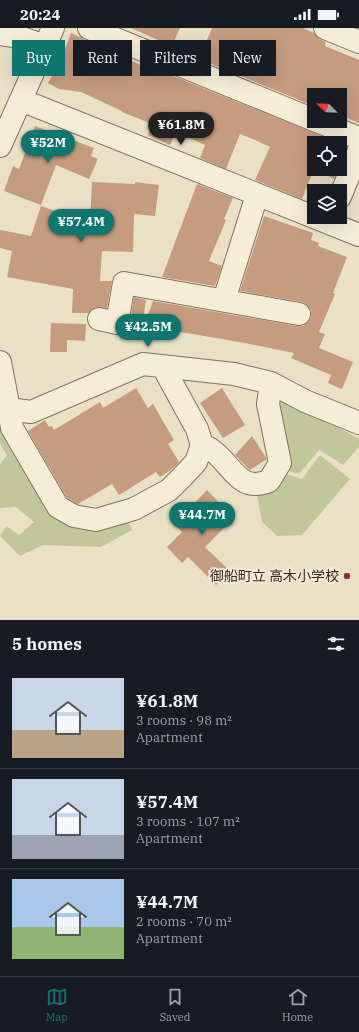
<!DOCTYPE html>
<html lang="en">
<head>
<meta charset="utf-8">
<style>
	:root { --surface:#171b24; --page:#20242c; --text:#f1f3f6; --muted:#9ea1a6; --line:#363941; --accent:#0f766e }
	body { margin:0; font-family:"IBM Plex Serif","Noto Sans JP",serif; background:var(--page); color:var(--text); height:100vh; display:flex; flex-direction:column; font-size:15px; white-space:nowrap }
	* { box-sizing:border-box; margin:0 }
	p { font-size:13px; color:var(--muted) }
	.icon { flex:none; width:22px; height:22px; fill:none; stroke:currentColor; stroke-width:2; stroke-linecap:round; stroke-linejoin:round }
	.map { position:relative; height:592px; overflow:hidden }
	.panel { display:flex; flex-direction:column; background:var(--surface); flex:1 }
	.panel>* { flex:none }
	.top-card { position:absolute; left:12px; top:12px; width:335px; height:36px; display:flex; gap:8px }
	.needle { width:26px; rotate:293deg }
	.buttons { position:absolute; left:307px; top:60px; display:grid; gap:8px }
	.buttons a { display:grid; place-items:center; width:40px; height:40px; border-radius:0px; background:var(--surface); box-shadow:0 4px 16px #0002; font-size:20px }
	.price { position:absolute; translate:-50% -34px; padding:0 9px; border-radius:14px; background:var(--accent); color:#fff; font-size:13px; line-height:26px; filter:drop-shadow(0 1px 2px #0008) }
	.price::after { content:''; position:absolute; left:50%; top:24px; width:12px; height:9px; margin-left:-6px; background:inherit; clip-path:polygon(0 0,100% 0,50% 100%) }
	.price.active { background:#222; color:#fff }
	ul { padding:0; list-style:none }
	li { display:flex; align-items:center; gap:12px; height:100px; padding:0 12px }
	li+li { border-top:1px solid var(--line) }
	li span { display:grid; place-items:center; flex:none; width:112px; height:80px; border-radius:0px; color:#555 }
	li>.icon { margin-inline-start:auto }
	span .icon { width:48px; height:48px; fill:#fffc; stroke-width:1 }
	li b { font-size:17px }
	h2 { display:flex; justify-content:space-between; align-items:center; height:48px; padding:0 12px; font-size:17px }
	.pill { padding:0 14px; border-radius:0px; background:var(--surface); box-shadow:0 4px 16px #0002; font-size:14px; line-height:36px }
	.pill.active { background:var(--accent); color:#fff }
	.status { display:flex; justify-content:space-between; align-items:center; height:28px; padding:0 20px; background:var(--surface); direction:ltr }
	.status svg { height:11px; fill:currentColor }
	.menu { display:flex; justify-content:space-around; align-items:center; height:56px; border-top:1px solid var(--line); background:var(--surface); font-size:11px; color:var(--muted) }
	.menu a { display:grid; justify-items:center; gap:2px }
	.menu .active { color:var(--accent) }
	.map>svg:first-child { display:block }
	.green { fill:#c2c79b }
	.building { fill:#c59c80 }
	.lines { fill:none; stroke-linecap:round; stroke-linejoin:round }
	.minor-casing { stroke:#84725d; stroke-width:24 }
	.minor { stroke:#f6edd9; stroke-width:22 }
	.poi-dot { fill:#8e3333; stroke:#f2ead5; stroke-width:1.5 }
	.labels { text-anchor:middle; stroke-width:4; stroke-linejoin:round; paint-order:stroke }
	.poi-label { font-size:14px; fill:#362a20; stroke:#f2ead5; text-anchor:end }
</style>
</head>
<body>
<div class="status"><b>20:24</b><svg viewBox="0 0 49 12"><path d="M0 12V9h3v3zM5 12V6h3v6zM10 12V3h3v9zM15 12V0h3v12zM26 1h20v11H26zM47 4h2v5h-2z"/></svg></div>
<div class="map">
<svg width="359" height="592" viewBox="0 0 359 592">
	<rect width="100%" height="100%" fill="#eae0c6"/>
	<!-- green -->
	<path class="green" d="M277,364l82,47v8l-16,18 -24,-15 -20,24 -17,-5z
		M0,389l12,11 6,33 36,55 73,1 5,13 -31,17 -58,-2 -23,11 -20,-20 6,-10 13,9 15,-13 -18,-15 -16,1v-44l7,-9 -7,-11z
		M320,427l30,24 -48,56 -25,1 -15,-14 -6,-32 18,-3 12,-13 16,5z"/>
	<!-- building -->
	<path class="building" d="M131,0h49l-9,20 -14,-6 1,-2z
		M212,0h91l11,5 6,6 6,3 -1,4 34,14v63l-12,-5 -1,1 -6,-2v-22h-26v11l-115,-47z
		M71,5l76,35 1,-2 179,72 -2,5h-11v26h24l-4,10 -20,-10 -12,30 -47,-19 15,-33 -15,-7 -15,-6 -14,35 -26,-11 5,-13 -29,-13 -6,13 -22,-10 4,-11 -30,-12v-1l-41,-19 -22,-3 -11,-6 13,-23z
		M35,98l59,22 -3,8 7,3 -9,20 -33,-14 -15,40 -37,-14 9,-25 6,3z
		M92,154l43,2v-2l24,3 -4,31 -21,-2 -1,38 -31,-1 -2,30h12l-5,27 -11,-1 -7,6h-17l1,-24 -66,-12 5,-26 -12,-3v-18l31,6 10,-30 49,17z
		M197,156l36,14 -9,21 2,1 -17,41 13,5 -7,20 -53,-9z
		M264,188l49,17 -2,7 8,3 -1,3 29,11 -14,36 2,1 -16,38 6,2 -6,14 34,14 -11,27 -14,-6 3,-8 -40,-17 3,-5 -49,-10 -64,-11 -10,-1v2l-42,-8 5,-28 12,3 -2,14 4,1 5,-14 144,25h6l5,-4 3,-5v-7l-4,-5 -5,-3 -62,-11z
		M51,295l35,1 -1,17 -18,-1v12h-17z
		M136,360l12,20 5,-4 21,36 -6,4 11,18 -8,8 -11,7 -4,-5 -37,23 -7,-11 -34,20 -11,-6 -39,-67 17,-11 4,7 3,-1 2,4 46,-28 3,6z
		M222,360l23,37 -22,13 -23,-35z
		M252,408l15,23 -17,11 -15,-15z
		M207,462l27,28 -29,29 25,24 -14,14 -28,-28 -6,6 -15,-16 15,-15 -8,-8z"/>
	<g class="lines">
		<!-- minor casing -->
		<g class="minor-casing">
			<path id="minor" d="M89,0l225,92
				M325,0l34,14
				M0,6l19,3 26,9
				M21,72l338,135
				M317,93l42,17
				M0,118l53,-118
				M340,169l19,-47
				M224,272l33,-105
				M99,291l18,4 7,-40 175,31
				M0,334l9,47 22,3 112,-48 91,10 37,9 34,18 54,22
				M9,381l3,19 46,79 16,9 22,4 38,-11 35,-19 14,-14 13,-14 6,-17 -5,-16 -34,-62
				M202,417c4,2 8,3 11,6 20,15 26,42 56,30l11,-18 -12,-59 3,-21"/>
		</g>
		<!-- minor -->
		<use href="#minor" class="minor"/>
	</g>
	<!-- markers -->
	<circle class="poi-dot" cx="347" cy="548" r="4"/>
	<g class="labels">
		<!-- poi labels -->
		<g class="poi-label">
			<text x="339" y="553">御船町立 高木小学校</text>
		</g>
	</g>
</svg>
<div class="buttons">
<a><svg class="needle" viewBox="-14 -14 28 28"><path d="M0-13l5 13h-10z" fill="#e53935"/><path d="M0 13l5-13h-10z" fill="#9ea1a6"/></svg></a>
<a><svg class="icon" aria-label="locate" viewBox="0 0 24 24"><circle cx="12" cy="12" r="6"/><path d="M12 2v4M12 18v4M2 12h4M18 12h4"/></svg></a>
<a><svg class="icon" aria-label="layers" viewBox="0 0 24 24"><path d="M12 4l9 5-9 5-9-5zM3 14l9 5 9-5"/></svg></a>
</div>
<b class="price active" style="left:181px;top:118px">¥61.8M</b>
<b class="price" style="left:48px;top:136px">¥52M</b>
<b class="price" style="left:81px;top:215px">¥57.4M</b>
<b class="price" style="left:148px;top:320px">¥42.5M</b>
<b class="price" style="left:202px;top:508px">¥44.7M</b>
<div class="top-card">
<a class="pill active">Buy</a>
<a class="pill">Rent</a>
<a class="pill">Filters</a>
<a class="pill">New</a>
</div>
</div>
<section class="panel">
<h2>5 homes<svg class="icon" aria-label="filters" viewBox="0 0 24 24"><path d="M4 7h16M4 17h16"/><circle cx="9" cy="7" r="2"/><circle cx="15" cy="17" r="2"/></svg></h2>
<ul>
<li><span style="background:linear-gradient(#c9d6e8 65%,#b9a48a 0)"><svg class="icon" aria-label="home" viewBox="0 0 24 24"><path d="M3 11l9-7 9 7M6 9v11h12V9"/></svg></span><div><b>¥61.8M</b><p>3 rooms · 98 m²</p><p>Apartment</p></div></li>
<li><span style="background:linear-gradient(#c9d6e8 70%,#9aa5b1 0)"><svg class="icon" aria-label="home" viewBox="0 0 24 24"><path d="M3 11l9-7 9 7M6 9v11h12V9"/></svg></span><div><b>¥57.4M</b><p>3 rooms · 107 m²</p><p>Apartment</p></div></li>
<li><span style="background:linear-gradient(#a9c7e8 60%,#8fb573 0)"><svg class="icon" aria-label="home" viewBox="0 0 24 24"><path d="M3 11l9-7 9 7M6 9v11h12V9"/></svg></span><div><b>¥44.7M</b><p>2 rooms · 70 m²</p><p>Apartment</p></div></li>
</ul>
</section>
<nav class="menu">
<a class="active"><svg class="icon" aria-label="map" viewBox="0 0 24 24"><path d="M3 6l6-2 6 2 6-2v14l-6 2-6-2-6 2zM9 4v14M15 6v14"/></svg>Map</a>
<a><svg class="icon" aria-label="saved" viewBox="0 0 24 24"><path d="M7 4h10v16l-5-4-5 4z"/></svg>Saved</a>
<a><svg class="icon" aria-label="home" viewBox="0 0 24 24"><path d="M3 11l9-7 9 7M6 9v11h12V9"/></svg>Home</a>
</nav>
</body>
</html>
